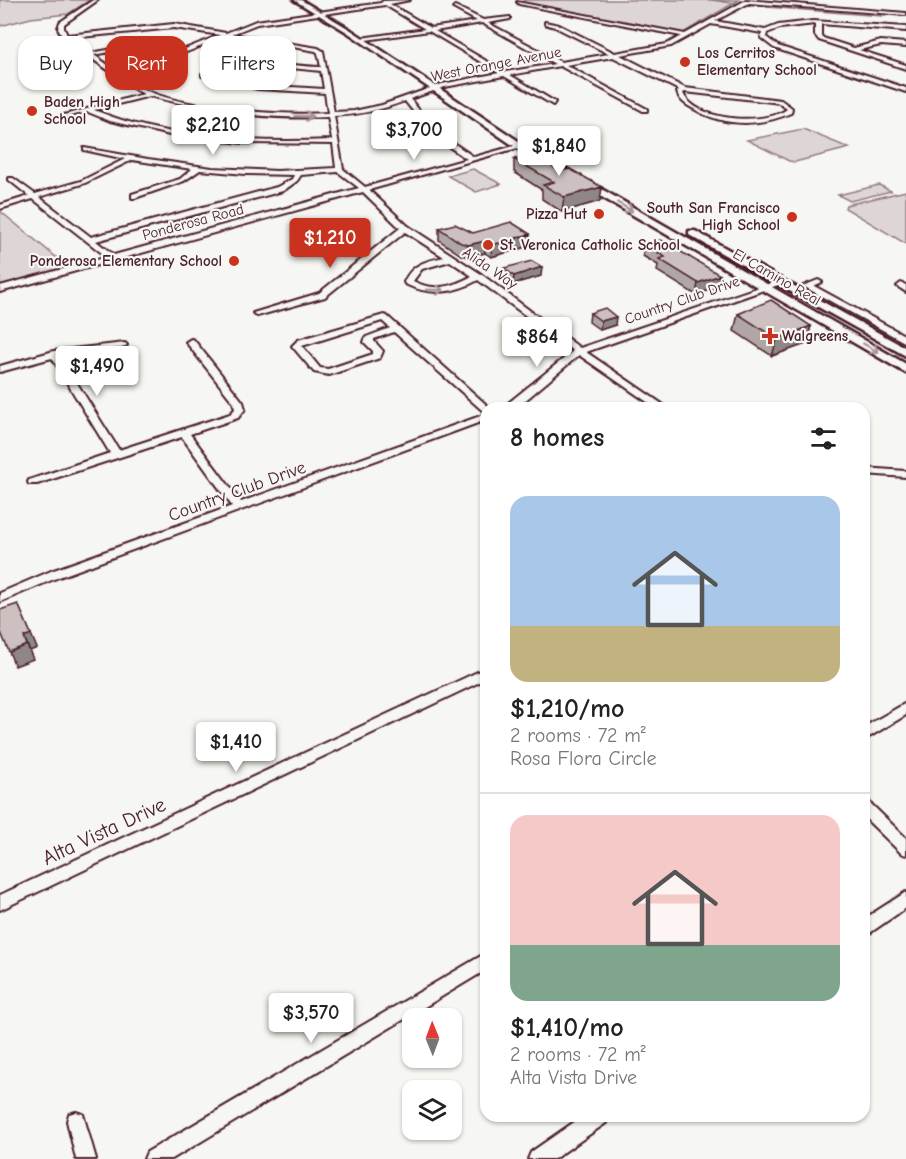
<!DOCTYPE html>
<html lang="en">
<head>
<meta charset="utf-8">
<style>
	:root { --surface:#fff; --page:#f2f2f2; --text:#222; --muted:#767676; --line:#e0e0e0; --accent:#c8321e }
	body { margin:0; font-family:"Comic Neue",sans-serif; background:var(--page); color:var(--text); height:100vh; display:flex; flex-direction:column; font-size:22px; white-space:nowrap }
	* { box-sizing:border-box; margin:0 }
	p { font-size:20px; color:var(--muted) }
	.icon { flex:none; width:33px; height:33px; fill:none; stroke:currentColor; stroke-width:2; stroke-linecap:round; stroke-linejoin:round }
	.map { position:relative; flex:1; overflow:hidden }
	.side { position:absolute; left:480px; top:402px; width:390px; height:720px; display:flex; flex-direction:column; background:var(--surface); border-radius:18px; box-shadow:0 2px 4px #0004 }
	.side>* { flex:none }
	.hud { position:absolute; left:18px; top:36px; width:372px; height:54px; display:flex; gap:12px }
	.needle { width:39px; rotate:359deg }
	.tools { position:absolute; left:402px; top:1008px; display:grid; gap:12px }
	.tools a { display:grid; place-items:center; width:60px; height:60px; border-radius:12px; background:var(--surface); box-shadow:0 2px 4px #0004; font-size:30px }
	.price { position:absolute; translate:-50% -51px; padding:0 14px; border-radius:6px; background:#fff; color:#222; font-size:20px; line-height:39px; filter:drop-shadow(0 2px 3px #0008) }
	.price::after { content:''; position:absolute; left:50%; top:36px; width:18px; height:14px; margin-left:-9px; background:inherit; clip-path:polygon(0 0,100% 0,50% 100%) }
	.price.active { background:var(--accent); color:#fff }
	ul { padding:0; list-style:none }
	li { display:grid; align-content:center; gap:12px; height:318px; padding:0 30px }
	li+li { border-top:2px solid var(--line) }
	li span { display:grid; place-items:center; height:186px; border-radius:18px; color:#555 }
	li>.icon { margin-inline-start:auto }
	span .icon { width:108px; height:108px; fill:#fffc; stroke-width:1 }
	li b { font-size:26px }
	h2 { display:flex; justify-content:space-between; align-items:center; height:72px; padding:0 30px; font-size:26px }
	.tag { padding:0 21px; border-radius:18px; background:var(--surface); box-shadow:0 2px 4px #0004; font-size:21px; line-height:54px }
	.tag.active { background:var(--accent); color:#fff }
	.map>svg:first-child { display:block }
	.green { fill:#ddd6d5; stroke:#947a80; stroke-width:1.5 }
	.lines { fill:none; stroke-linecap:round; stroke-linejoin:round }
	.stream { stroke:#8e747a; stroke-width:1.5 }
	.minor-casing { stroke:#4a1f2b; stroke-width:4 }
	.major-casing { stroke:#4a1f2b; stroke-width:5 }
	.minor { fill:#f6f6f2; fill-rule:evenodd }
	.major { fill:#f6f6f2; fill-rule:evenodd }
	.wall { fill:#afa6a5; stroke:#4a1f2b; stroke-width:1.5 }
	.shaded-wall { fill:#8f8786; stroke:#4a1f2b; stroke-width:1.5 }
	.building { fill:#ccc1c0; stroke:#4a1f2b; stroke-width:1.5 }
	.oneway { stroke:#a99598 }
	.poi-dot { fill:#c8321e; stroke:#f6f6f2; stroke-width:2 }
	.labels { text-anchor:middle; stroke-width:4.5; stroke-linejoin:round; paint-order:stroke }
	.far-poi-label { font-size:15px; font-weight:bold; fill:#4a1f2b; stroke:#f6f6f2; text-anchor:start }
	.far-street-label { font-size:15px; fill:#4a1f2b; stroke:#f6f6f2 }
	.street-label { font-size:18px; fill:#4a1f2b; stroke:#f6f6f2 }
	.near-street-label { font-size:21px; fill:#4a1f2b; stroke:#f6f6f2 }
</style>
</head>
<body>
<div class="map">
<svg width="906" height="1159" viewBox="0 0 906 1159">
	<rect width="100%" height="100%" fill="#f6f6f2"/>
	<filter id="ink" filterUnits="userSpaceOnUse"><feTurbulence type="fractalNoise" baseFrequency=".0167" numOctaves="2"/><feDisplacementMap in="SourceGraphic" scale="12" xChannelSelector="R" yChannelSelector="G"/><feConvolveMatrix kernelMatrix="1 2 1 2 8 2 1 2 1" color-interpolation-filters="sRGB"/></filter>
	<g filter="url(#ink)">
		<!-- green -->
		<path class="green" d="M0,0h90l-22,14 -37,4 -31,8z
			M524,0h215l-56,33h-6l-155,-30z
			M803,129l46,19 -54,14 -6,-1 -42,-21z
			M473,169l28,15 -25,8 -28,-16z
			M879,185l12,6 -41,10 -12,-6z
			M906,191v53l-61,-36 1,-3z
			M0,211l68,56 -68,19z"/>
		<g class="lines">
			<!-- stream -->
			<path class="stream" d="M712,0l41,6
				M767,7l115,9"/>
			<!-- minor casing -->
			<g class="minor-casing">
				<path id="minor" d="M93,0h5l-34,24v4l3,7 107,-11 52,9 30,-12 125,-18 2,-2 27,-1 -20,4 41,24 46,-7 -24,-13 2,-2 28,14 27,-3v2l-22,4 73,39 48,-8 -54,-27 -10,-3v-2l14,3 56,28 52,-9 14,-8 -162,-32 -2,-2 168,32 61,-34 160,13v2l-157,-12 -34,18 50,9 13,-5 35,-4 93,6v4l-85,-7v11l2,3 31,10 27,-7 25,2v4l-25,-2 -22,5 47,15v4l-87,-29 -4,-5v-11l-35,4 -13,5 -1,4 12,9 128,42v4l-132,-44 -13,-10 1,-5 -51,-9 -40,22 -51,9 65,33 96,12 11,8 -1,5c-32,14 -68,14 -99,-5 -7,-4 -13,-8 -15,-16l2,-2 -66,-33 -47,8 81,44v2h-4l-83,-45 -50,9 45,27 -2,3 -49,-29 -59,11 -35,12 27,33 37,25 58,-16 3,2 -166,47 39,36 73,48 99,74 197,-67 7,2 -198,69 82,56h-12l-77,-53 -58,49 -7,4h-12l71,-57 -95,-71c-25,14 -48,16 -73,4l-1,-2c8,-18 22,-21 40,-25l-39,-25 -80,65 -68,19 -4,-3 66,-20 81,-65 -37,-36 -363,100v-6l107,-29 -74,-58 -33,10v-4l29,-9 -20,-16v-2h4l22,16 46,-13 44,-22 -41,-9v-2l64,11 64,9 65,3 59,-3 -3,-24 -90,-1 -69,-7 -64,-15 -22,-9 -28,6v-2l84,-22 -8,-4 -73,-52 -5,-10 2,-6zM385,5l40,24 -64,9 -2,3 70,-10 70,42 -57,11 -60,21 -28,6 -20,1 -11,-61 -5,-3 -86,-14 25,-10zM482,23l73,41 -50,8 -70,-41zM174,28l46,7 -65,26 -40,9 -21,-15 49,-9 2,-3 -54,10 -21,-15zM227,36l89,15 2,2 3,14c-41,0 -83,-18 -119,7v2l56,13 67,4 3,20c-47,3 -146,-4 -187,-25 -8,-4 -15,-10 -23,-16l41,-9zM241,63l80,8 3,18 -66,-4 -49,-11 15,-8zM685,92l87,10 7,1 8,6c-22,17 -93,12 -104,-16zM150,96c57,15 119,24 178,21l4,23c-79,3 -164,0 -238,-30zM405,101l27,34 35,24 -102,28 -22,-18 -9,-53c25,-1 48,-6 71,-15zM132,160l60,9 -12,10 -48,15v4h3l49,-17 16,-11 45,4 49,1 -2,4 -15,8 -186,50 -52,-40 46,-14zM338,172l21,16 -245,67 -18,-14 187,-50 14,-10 4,-6zM450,261l22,15c-20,11 -38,16 -59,5l9,-12z
					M818,280l4,2 -8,4 92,50v7l-103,-57z
					M901,283l5,2v7l-9,-6z
					M384,315l3,1 103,92h-4v4l-3,-1 -89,-79 -20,7v2l9,10 -3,7 -51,17 -15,-3 -22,-26 6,-6zM382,321l8,7 -24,9 -2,5 9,9v3l-45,15 -8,-1 -18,-22z
					M191,339l3,1 49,62 2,7 -7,9 -48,16 51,68 245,-88v6l-427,157 -59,25v-9l51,-22 181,-65 -50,-69 -145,47h-8l-1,-2 1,-2 81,-27 -58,-95 -52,14v-6l54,-15 71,-8 2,2 -5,3 -62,8 59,94 111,-36 5,-5 -2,-7 -47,-60z
					M864,468l42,3v6l-42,-3z
					M486,668v11l-486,231v-15z
					M906,703v12l-42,25v-13z
					M864,801l5,1 37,36v17l-5,-2 -37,-36z
					M906,892v16l-42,29v-18z
					M486,953v17l-314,189h-28l3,-7z
					M76,1112l7,2 13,45h-20l-9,-38 2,-7z
					M583,1116h25l-2,7 -52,36h-26l3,-7z"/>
			</g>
			<!-- major casing -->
			<g class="major-casing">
				<path id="major" d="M294,0h7l50,30 172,114 383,220v9l-389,-225 -170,-116z
					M689,231h6l211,117v8l-217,-121z"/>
			</g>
			<!-- minor -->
			<use href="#minor" class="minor"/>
			<!-- major -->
			<use href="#major" class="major"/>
		</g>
		<!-- wall -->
		<path class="wall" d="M514,159l86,42 -38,11 -20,-13v-9l-28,-18z
			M439,228l34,5 57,13 -39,11 -6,-4 -17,4 -7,-2 -22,-15z
			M645,244l75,31 -3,12 -21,8 -39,-24 1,-6 -15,-9z
			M504,268l37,8 -28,8 -9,-7z
			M590,313l25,12 -15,5 -11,-8z
			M738,314l73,12 -5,18 -34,12 -38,-25z"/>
		<!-- shaded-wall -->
		<path class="shaded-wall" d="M602,187l-2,14 -38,11 2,-15z
			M530,234v12l-39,11 1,-12z
			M485,241v12l-17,4v-12z
			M542,267l-1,9 -28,8 1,-8z
			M720,275l-3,12 -21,8 2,-12z
			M616,317l-1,8 -15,5 1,-9z
			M811,326l-5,18 -34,12 5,-17z
			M18,604l19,44 -7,3 -6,-14z
			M27,645l6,14 -18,7 -6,-14z"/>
		<!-- building -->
		<path class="building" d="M532,154l28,17 10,-2 32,18 -38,10 -21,-12 11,-3 -40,-23z
			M511,222l19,12 -38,11 -7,-4 -17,4 -7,-2 -22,-15 16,-4 18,9z
			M661,240l59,35 -22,8 -39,-24 6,-2 -20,-13z
			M532,261l10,6 -28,9 -10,-8z
			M771,300l40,26 -34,13 -39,-25z
			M605,308l11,9 -15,4 -11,-8z
			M18,604l13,30 -7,3 3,8 -18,7 -9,-22v-20z"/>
		<!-- one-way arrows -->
		<defs><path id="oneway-shaft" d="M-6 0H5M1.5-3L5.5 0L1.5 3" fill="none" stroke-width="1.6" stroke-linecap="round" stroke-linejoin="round" transform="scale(1.5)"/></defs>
		<g class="oneway">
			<use href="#oneway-shaft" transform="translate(304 116) rotate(1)"/>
			<use href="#oneway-shaft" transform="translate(625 207) rotate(30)"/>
			<use href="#oneway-shaft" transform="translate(435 290) rotate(2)"/>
			<use href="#oneway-shaft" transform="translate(871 348) rotate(30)"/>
		</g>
	</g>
	<!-- markers -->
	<g class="poi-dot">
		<circle cx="685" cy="62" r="6"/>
		<circle cx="32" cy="111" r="6"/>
		<circle cx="599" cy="214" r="6"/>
		<circle cx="792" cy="217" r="6"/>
		<circle cx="488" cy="245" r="6"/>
		<circle cx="234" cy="261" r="6"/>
		<path d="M767 327h6v6h6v6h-6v6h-6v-6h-6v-6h6z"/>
	</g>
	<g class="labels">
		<!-- far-poi labels -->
		<g class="far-poi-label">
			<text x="697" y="58">Los Cerritos<tspan x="697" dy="17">Elementary School</tspan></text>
			<text x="44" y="107">Baden High<tspan x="44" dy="17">School</tspan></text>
			<text x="780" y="213" text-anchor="end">South San Francisco<tspan x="780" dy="17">High School</tspan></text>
			<text x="587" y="219" text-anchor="end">Pizza Hut</text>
			<text x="500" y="250">St. Veronica Catholic School</text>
			<text x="222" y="266" text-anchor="end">Ponderosa Elementary School</text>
			<text x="782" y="341">Walgreens</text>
		</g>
		<!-- far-street labels -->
		<g class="far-street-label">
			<text transform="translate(496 64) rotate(-11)" y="5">West Orange Avenue</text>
			<text transform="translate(193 222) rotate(-15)" y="5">Ponderosa Road</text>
			<text transform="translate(490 268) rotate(34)" y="5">Alida Way</text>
			<text transform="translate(777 277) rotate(30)" y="5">El Camino Real</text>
			<text transform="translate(682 300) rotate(-19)" y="5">Country Club Drive</text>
		</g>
		<!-- street labels -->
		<g class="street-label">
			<text transform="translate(237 491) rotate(-20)" y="6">Country Club Drive</text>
		</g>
		<!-- near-street labels -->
		<g class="near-street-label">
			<text transform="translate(104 831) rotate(-25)" y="7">Alta Vista Drive</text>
		</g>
	</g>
</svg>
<div class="tools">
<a><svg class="needle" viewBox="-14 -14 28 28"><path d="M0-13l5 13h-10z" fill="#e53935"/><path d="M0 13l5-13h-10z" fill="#767676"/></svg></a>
<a><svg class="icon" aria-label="layers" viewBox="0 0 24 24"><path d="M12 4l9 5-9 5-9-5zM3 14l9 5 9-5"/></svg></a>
</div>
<b class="price" style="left:213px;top:156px">$2,210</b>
<b class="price" style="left:414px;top:161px">$3,700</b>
<b class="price" style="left:559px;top:177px">$1,840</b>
<b class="price active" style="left:330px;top:269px">$1,210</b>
<b class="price" style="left:537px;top:368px">$864</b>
<b class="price" style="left:97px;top:397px">$1,490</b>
<b class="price" style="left:236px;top:773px">$1,410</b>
<b class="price" style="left:311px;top:1044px">$3,570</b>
<div class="hud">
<a class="tag">Buy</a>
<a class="tag active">Rent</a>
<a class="tag">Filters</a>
</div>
<section class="side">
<h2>8 homes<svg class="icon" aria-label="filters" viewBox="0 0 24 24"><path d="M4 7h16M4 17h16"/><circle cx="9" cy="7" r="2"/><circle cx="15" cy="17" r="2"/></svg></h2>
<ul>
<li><span style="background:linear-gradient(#a9c7e8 70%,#c2b280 0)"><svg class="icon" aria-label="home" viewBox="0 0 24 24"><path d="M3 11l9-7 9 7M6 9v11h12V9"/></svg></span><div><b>$1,210/mo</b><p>2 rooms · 72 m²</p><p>Rosa Flora Circle</p></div></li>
<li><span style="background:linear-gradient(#f6c9c9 70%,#7fa58c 0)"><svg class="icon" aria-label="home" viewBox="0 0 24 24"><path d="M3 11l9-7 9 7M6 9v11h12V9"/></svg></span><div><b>$1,410/mo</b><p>2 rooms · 72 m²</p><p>Alta Vista Drive</p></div></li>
</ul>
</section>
</div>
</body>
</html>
